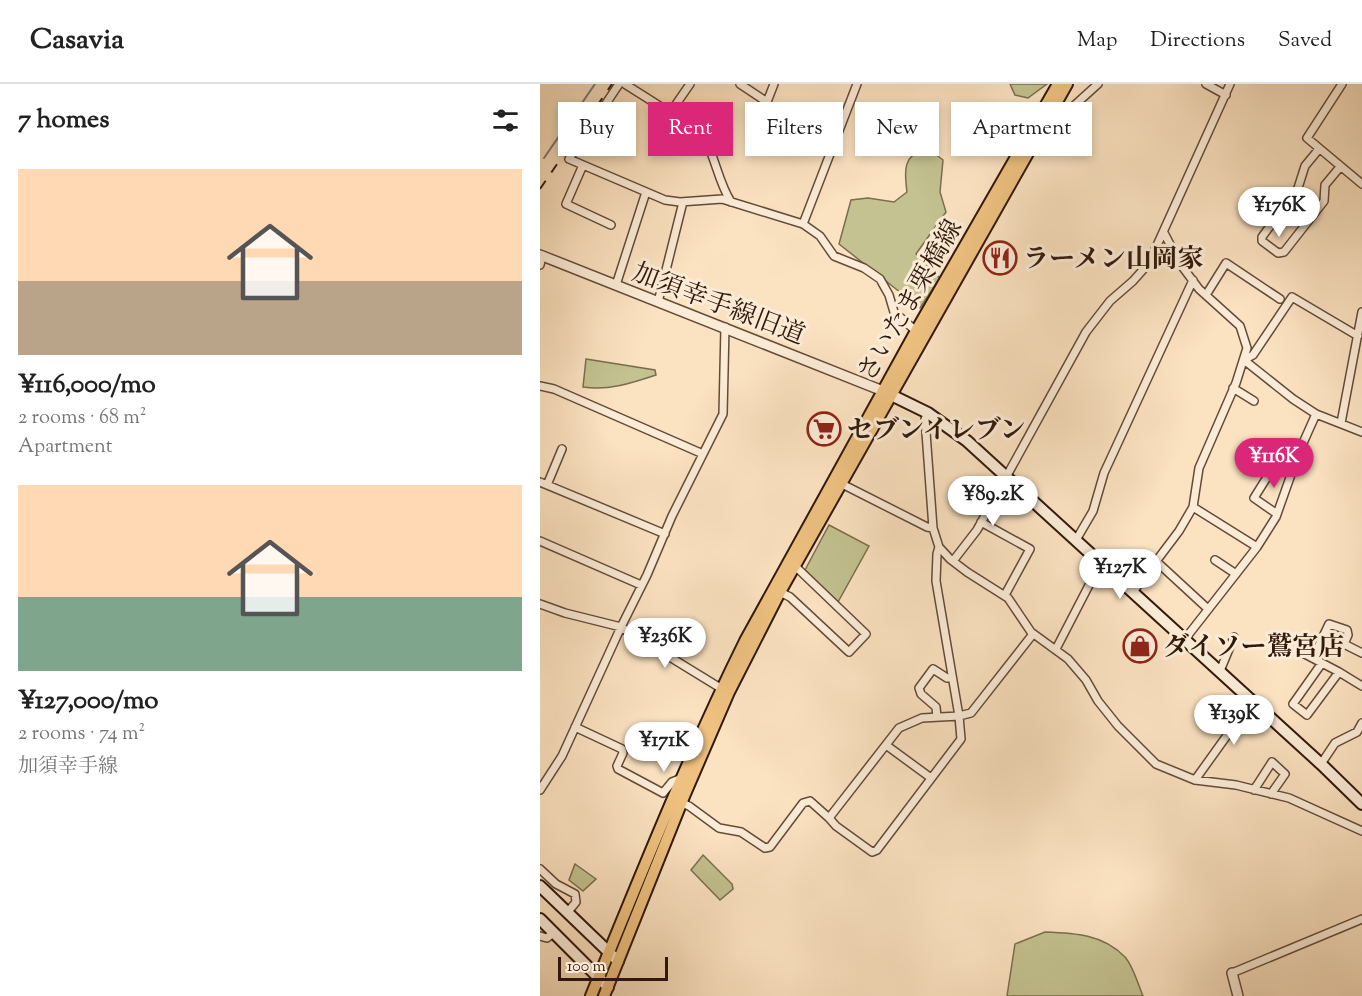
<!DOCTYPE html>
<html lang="en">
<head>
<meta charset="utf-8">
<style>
	:root { --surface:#fff; --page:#f2f2f2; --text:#222; --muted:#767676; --line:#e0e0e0; --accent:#db2777 }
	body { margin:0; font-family:"Sorts Mill Goudy","Noto Serif JP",serif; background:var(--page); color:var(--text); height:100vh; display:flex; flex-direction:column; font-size:22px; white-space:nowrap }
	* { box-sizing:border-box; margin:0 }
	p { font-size:20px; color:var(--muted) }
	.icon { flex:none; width:33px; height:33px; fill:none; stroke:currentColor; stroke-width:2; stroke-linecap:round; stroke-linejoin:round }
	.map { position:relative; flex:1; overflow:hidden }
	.panel { display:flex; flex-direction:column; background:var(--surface); width:540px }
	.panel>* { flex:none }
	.guide { position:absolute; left:18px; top:18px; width:570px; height:54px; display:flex; gap:12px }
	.scale { position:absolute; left:18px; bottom:15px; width:110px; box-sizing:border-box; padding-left:6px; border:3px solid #32190b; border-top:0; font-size:16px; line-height:21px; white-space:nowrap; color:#32190b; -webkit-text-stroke:4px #fcecd7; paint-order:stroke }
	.price { position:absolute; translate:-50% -51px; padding:0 14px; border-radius:21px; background:#fff; color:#222; font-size:20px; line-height:39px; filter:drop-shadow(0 2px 3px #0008) }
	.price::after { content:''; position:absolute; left:50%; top:36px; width:18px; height:14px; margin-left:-9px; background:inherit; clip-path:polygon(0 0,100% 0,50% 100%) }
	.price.on { background:var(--accent); color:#fff }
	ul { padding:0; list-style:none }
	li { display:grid; align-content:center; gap:12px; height:318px; padding:0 18px }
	li span { display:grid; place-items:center; height:186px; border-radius:0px; color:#555 }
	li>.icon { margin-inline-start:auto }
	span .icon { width:108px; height:108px; fill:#fffc; stroke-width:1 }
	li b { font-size:26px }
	h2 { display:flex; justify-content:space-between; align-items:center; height:72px; padding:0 18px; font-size:26px }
	.tag { padding:0 21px; border-radius:0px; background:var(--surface); box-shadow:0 3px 9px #0003; font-size:21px; line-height:54px }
	.tag.on { background:var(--accent); color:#fff }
	header { display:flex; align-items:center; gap:36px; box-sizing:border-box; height:84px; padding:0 30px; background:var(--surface); border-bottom:2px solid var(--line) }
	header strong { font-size:28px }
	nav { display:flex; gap:33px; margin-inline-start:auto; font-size:21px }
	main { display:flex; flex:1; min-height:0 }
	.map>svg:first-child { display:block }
	.green { fill:#c3c290; stroke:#7a6e4e; stroke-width:1.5 }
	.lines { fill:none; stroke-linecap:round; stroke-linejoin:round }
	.stream { stroke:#767a76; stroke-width:2 }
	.minor-casing { stroke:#644b38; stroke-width:10 }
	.tertiary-casing { stroke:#644b38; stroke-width:12 }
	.secondary-casing { stroke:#32190b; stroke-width:14 }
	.primary-casing { stroke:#32190b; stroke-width:14 }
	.minor { stroke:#fcecd7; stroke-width:7 }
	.tertiary { stroke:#fcecd7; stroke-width:9 }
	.secondary { stroke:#fcecd7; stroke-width:10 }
	.primary { stroke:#eec180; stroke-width:10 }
	.rail { stroke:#32190b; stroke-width:2; stroke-dasharray:10 10; stroke-linecap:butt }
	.labels { text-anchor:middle; stroke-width:6; stroke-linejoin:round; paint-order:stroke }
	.poi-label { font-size:26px; font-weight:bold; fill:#32190b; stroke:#fcecd7; text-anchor:start }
	.street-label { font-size:26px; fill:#32190b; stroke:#fcecd7 }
</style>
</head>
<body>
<header>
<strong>Casavia</strong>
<nav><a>Map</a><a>Directions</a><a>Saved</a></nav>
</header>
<main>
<section class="panel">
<h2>7 homes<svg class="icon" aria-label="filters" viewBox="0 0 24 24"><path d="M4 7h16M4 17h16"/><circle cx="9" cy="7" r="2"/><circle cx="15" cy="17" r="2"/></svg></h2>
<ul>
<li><span style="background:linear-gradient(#ffd9b3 60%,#b9a48a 0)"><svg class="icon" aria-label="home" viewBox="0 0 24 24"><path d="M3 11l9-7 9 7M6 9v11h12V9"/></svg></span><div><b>¥116,000/mo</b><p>2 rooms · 68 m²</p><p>Apartment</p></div></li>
<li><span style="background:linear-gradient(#ffd9b3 60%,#7fa58c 0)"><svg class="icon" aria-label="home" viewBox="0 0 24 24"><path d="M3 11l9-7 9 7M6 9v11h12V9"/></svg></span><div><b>¥127,000/mo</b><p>2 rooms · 74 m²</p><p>加須幸手線</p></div></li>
</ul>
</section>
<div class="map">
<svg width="822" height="912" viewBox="0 0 822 912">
	<rect width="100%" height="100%" fill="#fbe2c1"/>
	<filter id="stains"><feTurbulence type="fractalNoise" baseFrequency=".00333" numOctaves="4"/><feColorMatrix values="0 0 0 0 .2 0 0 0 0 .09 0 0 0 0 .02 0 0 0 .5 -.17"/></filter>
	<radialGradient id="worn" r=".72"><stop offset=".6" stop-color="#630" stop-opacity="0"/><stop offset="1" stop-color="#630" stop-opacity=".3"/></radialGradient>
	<!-- green -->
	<path class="green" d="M470,0h37l-19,14 -13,-3z
		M386,63l17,13 -3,32 6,20 -30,42 24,24 -20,30 -81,-64 12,-44 17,-2 26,4 13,-10c-3,-22 -4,-36 19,-45z
		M46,275l69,11 1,5c-24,8 -48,16 -73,12z
		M289,441l40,21 -31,56 -33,-32z
		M163,771l29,29 1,5 -13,11 -29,-30z
		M35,780l21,15 -13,12 -14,-11z
		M505,848c29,1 58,2 80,25 8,9 13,27 18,39h-136l8,-52z"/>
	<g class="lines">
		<!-- stream -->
		<path class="stream" d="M4,74l51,-74"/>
		<!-- minor casing -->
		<g class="minor-casing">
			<path id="minor" d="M79,0l-50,75 96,41 15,2 42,-3 81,25 17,12 14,20 30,12 16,11 9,16 5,17 22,19
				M85,0c15,10 74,45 81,57 10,20 13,42 25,61
				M200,0l27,18 7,-18
				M666,0l20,11
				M802,0l-35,54 55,46
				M130,29l20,-29
				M503,44l13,-6 42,-38
				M779,65l-14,17 -7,22 -36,49v4l16,12 6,-1 40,-51 1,-16 15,-18
				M43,81l-17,39 45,21
				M263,140l54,-140
				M0,181l2,-9
				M76,201l30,-93
				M666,211l20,-32 54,36
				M118,218l25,-100
				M704,276l9,-5 39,-58 66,39
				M704,276l49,39 23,15 46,18
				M0,302l14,3 149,65
				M693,304l21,13
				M388,329l-3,6 8,109 6,19 11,12 17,13 41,26 23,34 37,27 18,21 12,21 20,25 38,38 39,16 41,5 53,13 73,33
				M801,339l21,-111
				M0,398l125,52
				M302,400l85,43 6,1
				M7,401l15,-36
				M653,423l64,40
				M737,430l-23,-16 25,-40 15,10
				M441,438l49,27 -25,46
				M536,456l17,-29 11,-38 89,-193
				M0,457l101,44
				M399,463l-2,7 -1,27 23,135 12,-3 62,-79
				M675,476l21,14
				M413,477l24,-31 109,-198 24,-31 23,-20 16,-18 81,-179
				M617,478l51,47
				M240,508l10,5 59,55 17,-18 -71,-68
				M593,508l46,-61 14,-24 6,-39 37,-85 11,-35 -7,-22 -41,-37 -18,-24 -17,-32
				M0,520l25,9 56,14 101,62
				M645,555l72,-92 19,-30 23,-65 17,-38
				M516,565l45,-87
				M761,568l38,20 23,14
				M773,574l16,-34 18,6 1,5 -4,9 18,9
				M782,579l-29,41 14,11 32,-43
				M680,587l14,-34
				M397,633l-1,-10 -15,-13 -2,-6 14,-19 14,9h5
				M35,643l47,22 1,4 -6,13 1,3 45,24 9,-11 10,-4
				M346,661l45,33
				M781,680l14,-21 22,-11 5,-9
				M655,696l33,-46 20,-38
				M0,706l22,-34 59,-129 26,-52 25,-59 51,-102 2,-87
				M714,706l18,-28 13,12 -14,20
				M142,719l7,3 30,22 22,4 24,16 5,-1 33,-44 7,-2 19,17 70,-90 23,-10 37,-2 2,23 -84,111 -5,2 -36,-26 -7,-8
				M0,785l16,15 19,10 1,8 -9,11
				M0,852l7,2 6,-5
				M692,889l130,-54"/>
		</g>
		<!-- tertiary casing -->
		<g class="tertiary-casing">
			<path id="tertiary" d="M0,171l343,136
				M692,889l6,23"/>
		</g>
		<!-- secondary casing -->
		<g class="secondary-casing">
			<path id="secondary" d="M343,307l45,22 39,28 354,323 41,40
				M0,802l78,75
				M0,835l68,68"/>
		</g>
		<!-- primary casing -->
		<g class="primary-casing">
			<path id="primary" d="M51,912c49,-119 97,-240 154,-355l171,-310 142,-247
				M64,912l81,-202 44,-102 51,-100 287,-508"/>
		</g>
		<!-- minor -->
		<use href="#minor" class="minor"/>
		<!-- tertiary -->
		<use href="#tertiary" class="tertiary"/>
		<!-- secondary -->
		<use href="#secondary" class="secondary"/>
		<!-- primary -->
		<use href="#primary" class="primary"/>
		<!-- rail -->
		<path class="rail" d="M0,105l72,-105"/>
	</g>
	<!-- icons -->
	<defs>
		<g id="restaurant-ring" transform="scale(1.725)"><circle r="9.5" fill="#fcecd7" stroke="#8f2418" stroke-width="1.5"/><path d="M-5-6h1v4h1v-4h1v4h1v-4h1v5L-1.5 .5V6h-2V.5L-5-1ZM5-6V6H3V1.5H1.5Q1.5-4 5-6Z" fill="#8f2418"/></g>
		<g id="supermarket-ring" transform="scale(1.725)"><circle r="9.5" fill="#fcecd7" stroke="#8f2418" stroke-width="1.5"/><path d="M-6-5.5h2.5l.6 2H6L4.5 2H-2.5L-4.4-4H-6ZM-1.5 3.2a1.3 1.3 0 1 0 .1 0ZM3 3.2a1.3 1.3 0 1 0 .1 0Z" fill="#8f2418"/></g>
		<g id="shop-ring" transform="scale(1.725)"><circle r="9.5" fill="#fcecd7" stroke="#8f2418" stroke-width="1.5"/><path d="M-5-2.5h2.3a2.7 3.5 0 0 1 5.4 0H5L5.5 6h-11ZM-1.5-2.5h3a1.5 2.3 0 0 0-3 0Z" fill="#8f2418"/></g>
	</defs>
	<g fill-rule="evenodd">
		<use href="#restaurant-ring" x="460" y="174"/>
		<use href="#supermarket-ring" x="284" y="345"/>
		<use href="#shop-ring" x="600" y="562"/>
	</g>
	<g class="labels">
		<!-- poi labels -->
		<g class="poi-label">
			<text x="483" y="183">ラーメン山岡家</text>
			<text x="307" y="354">セブンイレブン</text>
			<text x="623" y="571">ダイソー鷲宮店</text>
		</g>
		<!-- street labels -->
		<g class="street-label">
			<text transform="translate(369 216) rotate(-60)" y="9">さいたま栗橋線</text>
			<text transform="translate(179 219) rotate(21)" y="9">加須幸手線旧道</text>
		</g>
	</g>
	<rect width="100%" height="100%" filter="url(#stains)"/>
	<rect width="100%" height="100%" fill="url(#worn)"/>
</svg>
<div class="scale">100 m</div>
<b class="price" style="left:739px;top:154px">¥176K</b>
<b class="price on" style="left:734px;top:405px">¥116K</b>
<b class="price" style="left:453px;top:443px">¥89.2K</b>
<b class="price" style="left:580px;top:516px">¥127K</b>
<b class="price" style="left:125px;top:585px">¥236K</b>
<b class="price" style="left:694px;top:662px">¥139K</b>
<b class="price" style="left:124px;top:689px">¥171K</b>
<div class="guide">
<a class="tag">Buy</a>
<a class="tag on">Rent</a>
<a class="tag">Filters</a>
<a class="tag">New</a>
<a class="tag">Apartment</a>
</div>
</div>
</main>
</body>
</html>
